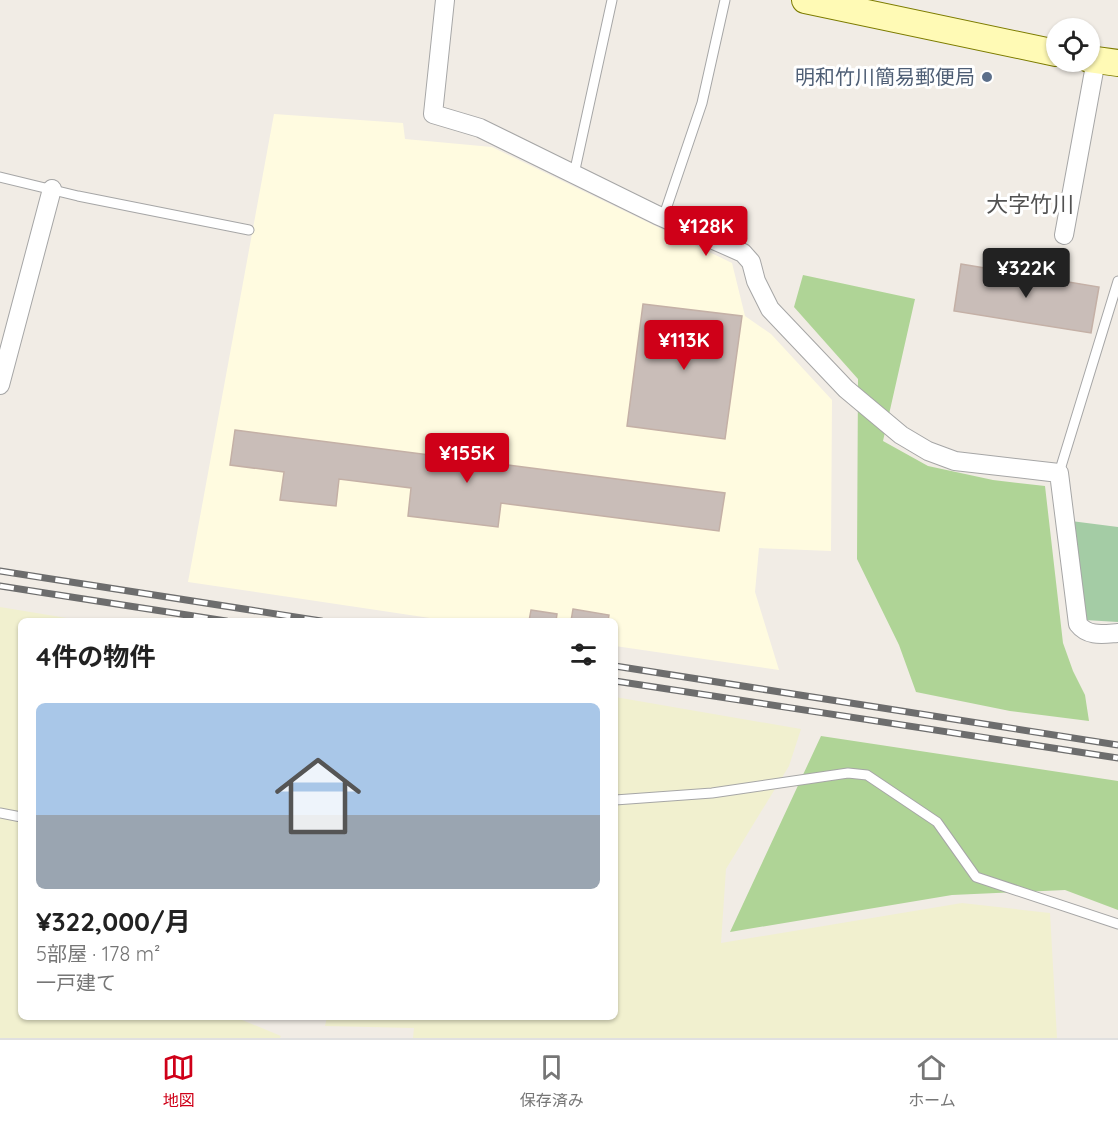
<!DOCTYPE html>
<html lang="ja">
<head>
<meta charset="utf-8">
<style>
	:root { --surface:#fff; --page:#f2f2f2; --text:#222; --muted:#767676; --line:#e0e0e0; --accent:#cf0018 }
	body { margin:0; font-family:Quicksand,"Noto Sans JP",sans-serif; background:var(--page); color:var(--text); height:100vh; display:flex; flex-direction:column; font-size:22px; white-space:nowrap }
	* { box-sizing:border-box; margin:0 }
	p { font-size:20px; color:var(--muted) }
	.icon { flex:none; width:33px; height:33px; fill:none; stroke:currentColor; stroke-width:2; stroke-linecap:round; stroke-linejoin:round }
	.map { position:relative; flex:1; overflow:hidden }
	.panel { position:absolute; left:18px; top:618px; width:600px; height:402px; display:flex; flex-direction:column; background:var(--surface); border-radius:9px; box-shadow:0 2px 4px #0004 }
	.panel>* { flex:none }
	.buttons { position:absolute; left:1046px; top:18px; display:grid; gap:12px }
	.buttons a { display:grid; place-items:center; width:54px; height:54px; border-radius:50%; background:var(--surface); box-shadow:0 2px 4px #0004; font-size:30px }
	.price { position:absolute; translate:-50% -51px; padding:0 14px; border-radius:6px; background:var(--accent); color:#fff; font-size:20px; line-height:39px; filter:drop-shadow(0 2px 3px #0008) }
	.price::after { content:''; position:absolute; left:50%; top:36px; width:18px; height:14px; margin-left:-9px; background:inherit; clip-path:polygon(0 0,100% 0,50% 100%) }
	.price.active { background:#222; color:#fff }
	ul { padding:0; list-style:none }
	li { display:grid; align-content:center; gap:12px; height:318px; padding:0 18px }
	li+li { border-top:2px solid var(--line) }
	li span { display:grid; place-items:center; height:186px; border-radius:9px; color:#555 }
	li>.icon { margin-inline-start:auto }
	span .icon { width:108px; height:108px; fill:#fffc; stroke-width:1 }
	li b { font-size:26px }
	h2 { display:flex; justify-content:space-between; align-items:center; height:72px; padding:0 18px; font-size:26px }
	.tabs { display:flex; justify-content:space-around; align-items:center; height:84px; border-top:2px solid var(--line); background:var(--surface); font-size:16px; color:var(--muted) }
	.tabs a { display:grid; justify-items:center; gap:3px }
	.tabs .active { color:var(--accent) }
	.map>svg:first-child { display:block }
	.education { fill:#fffbe0 }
	.farmland { fill:#f1f0cf }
	.forest { fill:#afd496 }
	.cemetery { fill:#a4cca5 }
	.building { fill:#c9bdb8; stroke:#c4b0a6; stroke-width:1.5 }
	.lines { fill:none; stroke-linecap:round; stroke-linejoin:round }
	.lane-casing { stroke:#a6a6a6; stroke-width:11 }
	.street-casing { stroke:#a6a6a6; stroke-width:20 }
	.secondary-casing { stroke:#7d7c00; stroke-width:28 }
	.lane { stroke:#fff; stroke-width:9 }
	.street { stroke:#fff; stroke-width:18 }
	.secondary { stroke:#fffab5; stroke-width:26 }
	.rail-casing { stroke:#6d6d6d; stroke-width:7 }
	.rail { stroke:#fff; stroke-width:4.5; stroke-dasharray:14; stroke-linecap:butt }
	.service-dot { fill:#5c6f8a; stroke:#fff; stroke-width:2 }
	.labels { text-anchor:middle; stroke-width:6; stroke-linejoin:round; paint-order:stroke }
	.service-label { font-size:20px; fill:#4e5e75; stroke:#fff; text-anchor:end }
	.quarter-label { font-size:22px; fill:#525252; stroke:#fff }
</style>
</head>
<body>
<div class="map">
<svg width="1118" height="1038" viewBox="0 0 1118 1038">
	<rect width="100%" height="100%" fill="#f1ece5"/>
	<!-- education -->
	<path class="education" d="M274,114l129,9 2,16 87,8 240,116 13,53 26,18 61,66 -1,151 -72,-3 -4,44 24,78 -164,-24v-25h-165l-262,-39z"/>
	<!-- farmland -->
	<path class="farmland" d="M0,607l85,14h-64v396h214l46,19 -1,2h-280z
		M615,697l186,32 -12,37 -63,103 -5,74 241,-40 88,10 7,125h-644l1,-10 -89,-2 2,-9h288z"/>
	<!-- forest -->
	<path class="forest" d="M803,275l112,24 -32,142 45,25 65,14 52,6 18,157 10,28 12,24 4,26 -79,-10 -94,-19 -17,-47 -42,-86 1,-180 -64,-72z
		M821,736l297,45v129l-53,-20 -113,5 -222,37z"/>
	<!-- cemetery -->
	<path class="cemetery" d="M1071,521l47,6v95l-33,-2z"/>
	<!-- building -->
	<path class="building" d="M961,264l138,23 -8,46 -137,-22z
		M643,304l99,12 -17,123 -98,-13z
		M235,430l490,63 -6,38 -218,-28 -3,24 -90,-11 3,-28 -72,-9 -3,27 -56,-6 4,-28 -54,-7z
		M573,609l36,6 -1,6h-37z
		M531,610l26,4 -1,7h-27z"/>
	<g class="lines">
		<!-- lane casing -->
		<g class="lane-casing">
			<path id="lane" d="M574,174l38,-174
				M0,177l78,19 171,34
				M663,218l39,-115 23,-103
				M1059,473l59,-192
				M615,800l97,-7 136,-20 19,2 70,47 39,55 142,47
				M0,813l21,4"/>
		</g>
		<!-- street casing -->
		<g class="street-casing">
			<path id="street" d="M445,0l-12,114 47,14 177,87 86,38 8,9 5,19 14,28 76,80 55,46 27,16 27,10 104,12 19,151c10,13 25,10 40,9
				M1064,235l32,-175
				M0,385l52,-196"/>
		</g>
		<!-- secondary casing -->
		<g class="secondary-casing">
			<path id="secondary" d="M805,0l251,53
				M1089,59l29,4"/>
		</g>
		<!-- lane -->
		<use href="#lane" class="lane"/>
		<!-- street -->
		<use href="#street" class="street"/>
		<!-- secondary -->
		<use href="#secondary" class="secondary"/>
		<!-- rail casing -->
		<g class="rail-casing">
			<path id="rail" d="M0,571l321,50
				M0,586l226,35
				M615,666l503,79
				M615,681l503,77"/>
		</g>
		<!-- rail -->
		<use href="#rail" class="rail"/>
	</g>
	<!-- markers -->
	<circle class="service-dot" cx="987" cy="77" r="6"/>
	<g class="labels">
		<!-- service labels -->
		<g class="service-label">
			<text x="975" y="84">明和竹川簡易郵便局</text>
		</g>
		<!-- quarter labels -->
		<g class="quarter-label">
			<text x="1030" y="212">大字竹川</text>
		</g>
	</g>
</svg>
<div class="buttons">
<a><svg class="icon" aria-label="locate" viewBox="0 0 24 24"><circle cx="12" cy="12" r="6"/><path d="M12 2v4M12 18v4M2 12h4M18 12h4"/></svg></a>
</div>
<b class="price" style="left:706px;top:257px">¥128K</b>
<b class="price active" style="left:1026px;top:299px">¥322K</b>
<b class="price" style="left:684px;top:371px">¥113K</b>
<b class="price" style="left:467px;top:484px">¥155K</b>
<section class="panel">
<h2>4件の物件<svg class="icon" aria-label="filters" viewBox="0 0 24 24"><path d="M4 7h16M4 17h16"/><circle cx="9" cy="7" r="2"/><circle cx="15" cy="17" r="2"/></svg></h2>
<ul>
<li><span style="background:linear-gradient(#a9c7e8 60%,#9aa5b1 0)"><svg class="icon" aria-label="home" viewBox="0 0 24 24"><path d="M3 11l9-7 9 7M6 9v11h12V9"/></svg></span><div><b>¥322,000/月</b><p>5部屋 · 178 m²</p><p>一戸建て</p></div></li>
</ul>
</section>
</div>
<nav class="tabs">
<a class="active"><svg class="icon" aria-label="map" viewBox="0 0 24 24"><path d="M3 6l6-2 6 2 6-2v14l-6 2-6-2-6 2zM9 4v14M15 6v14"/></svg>地図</a>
<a><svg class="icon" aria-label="saved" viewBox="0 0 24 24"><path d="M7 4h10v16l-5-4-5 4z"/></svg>保存済み</a>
<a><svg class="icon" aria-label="home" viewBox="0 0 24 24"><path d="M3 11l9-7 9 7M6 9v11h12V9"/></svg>ホーム</a>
</nav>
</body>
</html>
